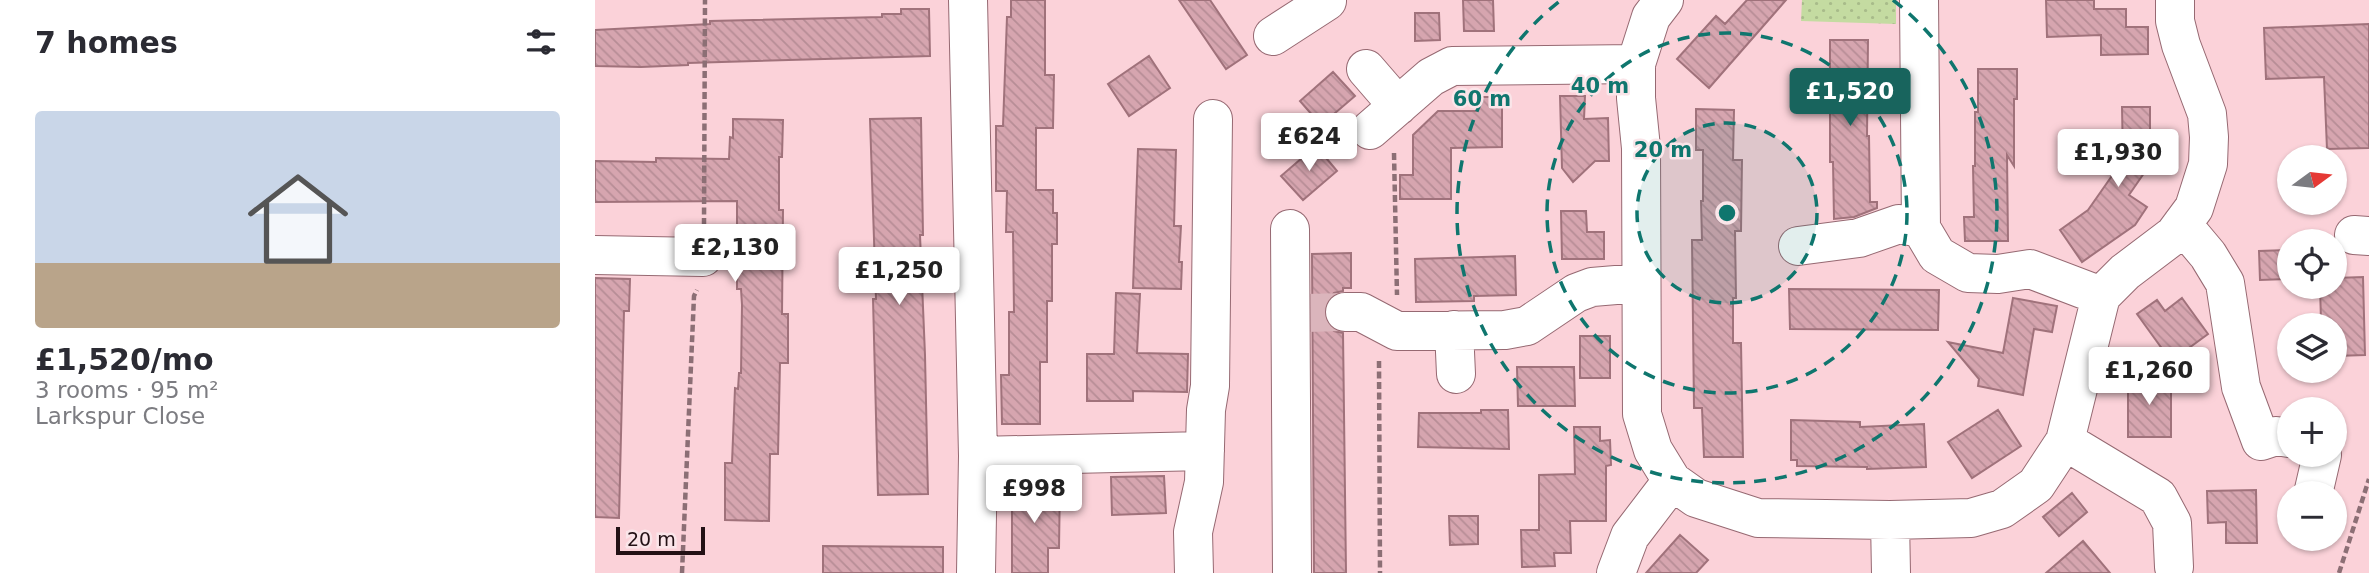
<!DOCTYPE html>
<html lang="en">
<head>
<meta charset="utf-8">
<style>
	:root { --surface:#fff; --page:#f2f2f3; --text:#2b2b33; --muted:#7c7c81; --accent:#18645d }
	body { margin:0; font-family:"DejaVu Sans",sans-serif; background:var(--page); color:var(--text); height:100vh; display:flex; flex-direction:column; font-size:26px; white-space:nowrap }
	* { box-sizing:border-box; margin:0 }
	p { font-size:23px; color:var(--muted) }
	.icon { flex:none; width:38px; height:38px; fill:none; stroke:currentColor; stroke-width:2; stroke-linecap:round; stroke-linejoin:round }
	.map { position:relative; flex:1; overflow:hidden }
	.side { display:flex; flex-direction:column; background:var(--surface); width:595px }
	.side>* { flex:none }
	.needle { width:46px; rotate:75deg }
	.controls { position:absolute; left:1682px; top:145px; display:grid; gap:14px }
	.controls a { display:grid; place-items:center; width:70px; height:70px; border-radius:50%; background:var(--surface); box-shadow:0 2px 5px #0004; font-size:35px }
	.scale { position:absolute; left:21px; bottom:18px; width:89px; box-sizing:border-box; padding-left:7px; border:4px solid #231115; border-top:0; font-size:19px; line-height:24px; white-space:nowrap; color:#231115; -webkit-text-stroke:5px #fae5e9; paint-order:stroke }
	.price { position:absolute; translate:-50% -60px; padding:0 16px; border-radius:7px; background:#fff; color:#222; font-size:23px; line-height:46px; filter:drop-shadow(0 2px 4px #0008) }
	.price::after { content:''; position:absolute; left:50%; top:42px; width:21px; height:16px; margin-left:-10px; background:inherit; clip-path:polygon(0 0,100% 0,50% 100%) }
	.price.on { background:var(--accent); color:#fff }
	ul { padding:0; list-style:none }
	li { display:grid; align-content:center; gap:14px; height:371px; padding:0 35px }
	li span { display:grid; place-items:center; height:217px; border-radius:7px; color:#555 }
	li>.icon { margin-inline-start:auto }
	span .icon { width:126px; height:126px; fill:#fffc; stroke-width:1 }
	li b { font-size:30px }
	h2 { display:flex; justify-content:space-between; align-items:center; height:84px; padding:0 35px; font-size:30px }
	main { display:flex; flex:1; min-height:0 }
	.map>svg:first-child { display:block }
	.grass { fill:url(#grass-dots) }
	.building { fill:url(#building-back-hatch); stroke:#a0727b; stroke-width:2 }
	.lines { fill:none; stroke-linecap:round; stroke-linejoin:round }
	.minor-tunnel { stroke:#dbb5bc; stroke-width:38; stroke-dasharray:38 19; stroke-linecap:butt }
	.minor-casing { stroke:#966972; stroke-width:40 }
	.path { stroke:#8c6f75; stroke-width:4.5; stroke-dasharray:7 3.5; stroke-linecap:butt }
	.minor { stroke:#fff; stroke-width:38 }
	.ring { fill:none; stroke:#0f766e; stroke-width:3.5; stroke-dasharray:12 9 }
	.centre { fill:#0f766e; stroke:#fae5e9; stroke-width:3.5 }
	.ring-label { font-size:21px; text-anchor:middle; font-weight:bold; fill:#0f766e; stroke:#fae5e9; stroke-width:5; stroke-linejoin:round; paint-order:stroke }
</style>
</head>
<body>
<main>
<section class="side">
<h2>7 homes<svg class="icon" aria-label="filters" viewBox="0 0 24 24"><path d="M4 7h16M4 17h16"/><circle cx="9" cy="7" r="2"/><circle cx="15" cy="17" r="2"/></svg></h2>
<ul>
<li><span style="background:linear-gradient(#c9d6e8 70%,#b9a48a 0)"><svg class="icon" aria-label="home" viewBox="0 0 24 24"><path d="M3 11l9-7 9 7M6 9v11h12V9"/></svg></span><div><b>£1,520/mo</b><p>3 rooms · 95 m²</p><p>Larkspur Close</p></div></li>
</ul>
</section>
<div class="map">
<svg width="1774" height="573" viewBox="0 0 1774 573">
	<defs>
		<pattern id="grass-dots" width="8" height="8" patternUnits="userSpaceOnUse" patternTransform="scale(1.75)"><rect width="8" height="8" fill="#c4dba1"/><path d="M2 2h.1M6 6h.1" fill="none" stroke="#a8bb8a" stroke-width="1.8" stroke-linecap="round"/></pattern>
		<pattern id="building-back-hatch" width="6" height="6" patternUnits="userSpaceOnUse" patternTransform="scale(1.75)"><rect width="6" height="6" fill="#d6a5af"/><path d="M-1 5l2 2M0 0l6 6M5-1l2 2" fill="none" stroke="#b78d96"/></pattern>
	</defs>
	<rect width="100%" height="100%" fill="#fbd2d9"/>
	<!-- grass -->
	<path class="grass" d="M1207,0h94v24l-95,-3z"/>
	<!-- building -->
	<path class="building" d="M416,0h34v75h9l-1,53h-17v62h17v23h4v31h-5v57h-5v61h-7v62h-38l-1,-49h8v-63h5l-1,-80h-7l1,-41h-11v-65h7l4,-109h4z
		M584,0h31l37,55 -21,14z
		M868,0h30l1,31h-30z
		M1152,0h39l-77,88 -32,-29 39,-43 9,8z
		M1451,0h48v9h32v18h22v27l-47,1v-20l-54,2z
		M306,9h28l1,47 -242,7v2l-47,2 -46,-1v-36l115,-6v-3l172,-4v-3h19z
		M820,13h24l1,27 -25,1z
		M1774,24v124l-42,1 -3,-72 -58,2 -2,-51z
		M1235,40h38l-1,96h2l1,66h7v6l-23,9 -20,2 -1,-57h-3z
		M554,56l21,32 -41,28 -21,-32z
		M1383,69h39v30h-3v67l-7,-11 1,86h-43l-1,-24h10l-1,-51h2v-54h3z
		M738,72l22,24 -34,29 -21,-24z
		M965,96h25l-1,23 24,-1 1,43h-14l-22,21 -11,-14z
		M882,97h25v50l-51,1v51h-51v-24h13v-40l25,-24h39z
		M1527,107h28v26l21,1 -42,61 18,12 -12,18 -53,37 -22,-32 28,-20 35,-50z
		M1101,109l38,1 -1,50h9l-1,71h-6l1,67h-3v45h8l2,114h-39l-2,-49h-8l-2,-168h10l-1,-39h2v-51h-7z
		M326,118l2,117h-3l5,120 3,139 -50,1 -5,-196h3l-6,-180z
		M138,119l50,1 -1,37h-3v53h4l-1,104h6v49h-8l-2,91h-8l-1,67 -44,-1v-57h7l3,-75 3,1 1,-16h2l1,-68 -1,-16h-4v-88l-142,1v-41l61,1v-4l73,1 1,-22 3,1z
		M721,146l21,25 -34,29 -22,-24z
		M543,149l38,1 -2,76h7l-2,36h3l-1,27 -48,-1z
		M966,211h25l1,21h17v27h-42z
		M1694,250v29l-29,1 -1,-29z
		M756,253v35h-8v3l-9,2 -8,8 -3,10 3,12 8,8 9,2 3,240h-32l-2,-319z
		M920,256l1,39 -42,1v5l-58,1 -1,-43z
		M1768,277l2,78 -30,1v-30h-5l-1,-6h-8l-1,-33h15v-9z
		M0,278l35,1 -1,32h-5l-5,207 -24,-1z
		M1194,289l150,1 -1,40 -148,-1z
		M521,293l24,1 -3,59 51,1 -1,38 -54,-1v10h-46v-47h27z
		M1418,298l44,8 -5,26 -18,-3 -11,66 -45,-9 1,-7 -31,-37 55,11z
		M1587,298l26,36 -37,27 -34,-47 20,-14 8,11z
		M985,336h30v42h-30z
		M922,367h57l1,39h-57z
		M1533,378h43v59h-43z
		M886,410h27l1,39 -91,-2 1,-34h62z
		M1403,410l23,36 -49,32 -24,-36z
		M1196,420l69,2v5l64,-3 2,43 -59,2v-2l-70,-1v-6h-6z
		M979,427h26v14l10,-1 1,25 -5,1v55h-36l1,32h-17l1,13 -33,1 -1,-37h18v-55l36,-1z
		M569,476l2,37 -54,2 -1,-38z
		M417,481h48l-1,67h-11v25h-36z
		M1661,490l1,53h-31v-21l-18,1 -1,-32z
		M1477,493l15,19 -28,24 -16,-19z
		M854,516h29v28l-28,1z
		M1085,535l28,25 -12,13h-50z
		M1488,541l27,32h-64z
		M228,546l120,1v26h-120z"/>
	<g class="lines">
		<!-- minor-tunnel -->
		<path class="minor-tunnel" d="M711,313l39,-1"/>
		<!-- minor casing -->
		<g class="minor-casing">
			<path id="minor" d="M373,0l10,456 -2,117
				M1069,0l-13,17 -15,47v34l5,50 1,266 11,36 19,31 24,17 62,20 132,2 81,-2 31,-9 34,-24 29,-44 36,-145 24,-24 49,-37 20,-27 14,-44 1,-27 -2,-23 -26,-69 -6,-24v-21
				M1324,0l2,228 16,27 31,18 30,1 32,-5 71,27
				M678,36l54,-35
				M771,69l32,37
				M775,130l61,-53 21,-11 184,-2
				M1587,224l26,31 17,28 16,104 20,54 15,-5 13,2
				M695,229l2,344
				M1759,235l15,1
				M1203,246l61,-8 40,-14 22,4
				M0,255l108,2
				M750,312h16l36,19 108,-1 22,-4 49,-33 16,-6 48,-4
				M859,330l2,44
				M1470,441l93,56 14,26 2,44
				M383,456l227,-5
				M1718,494l9,-39
				M1295,520l1,53
				M599,573l-1,-41 11,-50 2,-72 4,-24 3,-267
				M1021,573l14,-37 42,-55"/>
		</g>
		<!-- path -->
		<path class="path" d="M799,153l3,142
			M109,225l1,-225
			M784,361l1,212
			M87,573l12,-277 3,-6
			M1744,573l30,-94"/>
		<!-- minor -->
		<use href="#minor" class="minor"/>
	</g>
	<!-- distance rings -->
	<circle cx="1132" cy="213" r="90" fill="#0f766e" fill-opacity=".12"/>
	<g class="ring">
		<circle cx="1132" cy="213" r="90"/>
		<circle cx="1132" cy="213" r="180"/>
		<path d="M1298 0A270 270 0 1 1 966 0"/>
	</g>
	<circle cx="1132" cy="213" r="10" class="centre"/>
	<g class="ring-label">
		<text x="1005" y="93">40 m</text>
		<text x="887" y="106">60 m</text>
		<text x="1068" y="157">20 m</text>
	</g>
</svg>
<div class="controls">
<a><svg class="needle" viewBox="-14 -14 28 28"><path d="M0-13l5 13h-10z" fill="#e53935"/><path d="M0 13l5-13h-10z" fill="#7c7c81"/></svg></a>
<a><svg class="icon" aria-label="locate" viewBox="0 0 24 24"><circle cx="12" cy="12" r="6"/><path d="M12 2v4M12 18v4M2 12h4M18 12h4"/></svg></a>
<a><svg class="icon" aria-label="layers" viewBox="0 0 24 24"><path d="M12 4l9 5-9 5-9-5zM3 14l9 5 9-5"/></svg></a>
<a>+</a>
<a>−</a>
</div>
<div class="scale">20 m</div>
<b class="price on" style="left:1255px;top:128px">£1,520</b>
<b class="price" style="left:714px;top:173px">£624</b>
<b class="price" style="left:1523px;top:189px">£1,930</b>
<b class="price" style="left:140px;top:284px">£2,130</b>
<b class="price" style="left:304px;top:307px">£1,250</b>
<b class="price" style="left:1554px;top:407px">£1,260</b>
<b class="price" style="left:439px;top:525px">£998</b>
</div>
</main>
</body>
</html>
